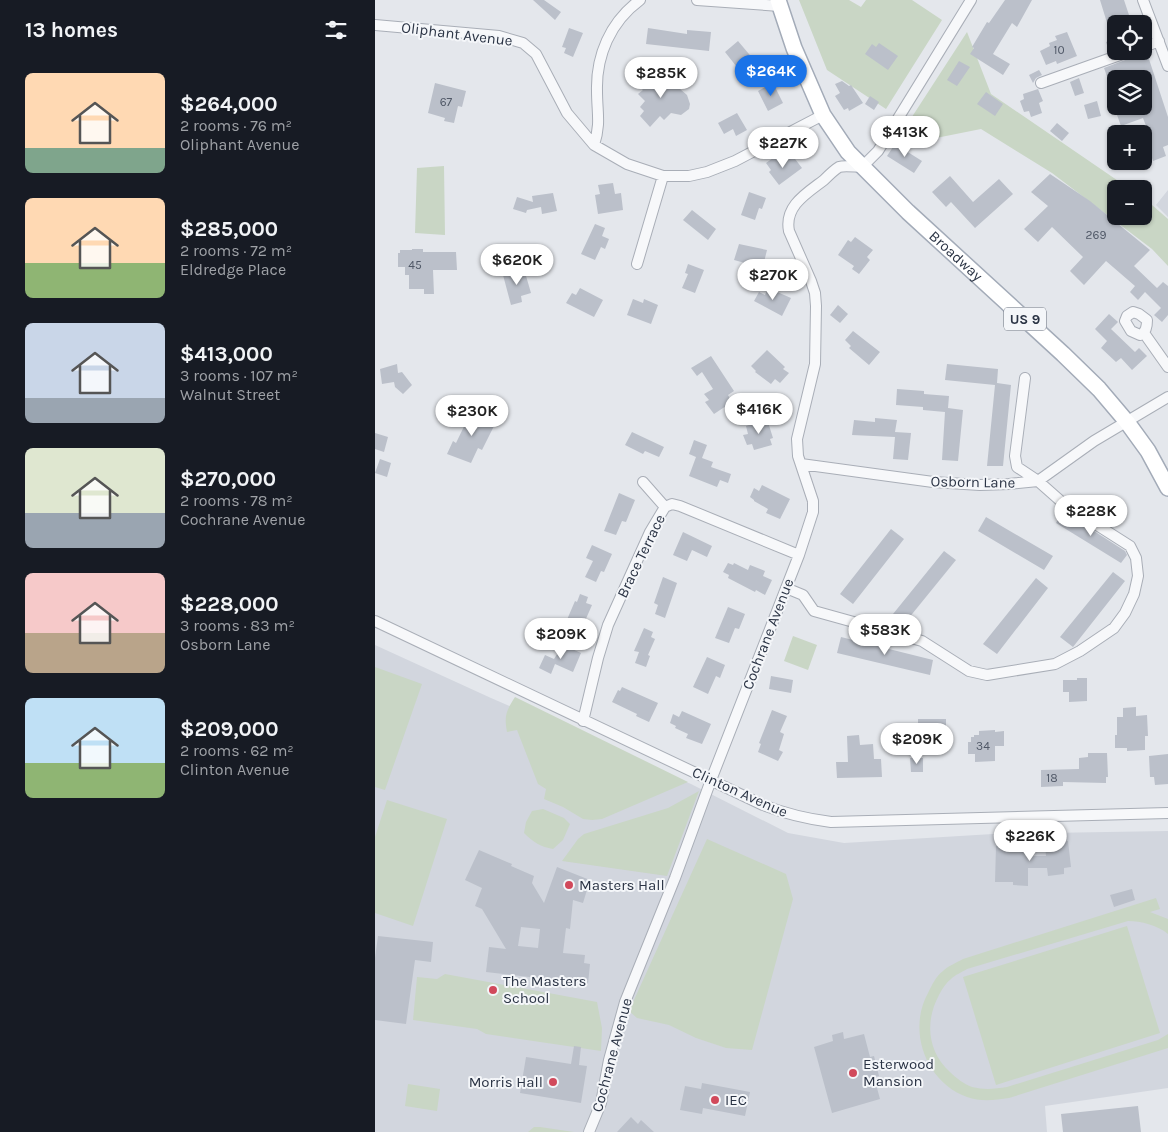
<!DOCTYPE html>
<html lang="en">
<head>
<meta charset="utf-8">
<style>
	:root { --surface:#171b24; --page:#242831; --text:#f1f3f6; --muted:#9ea1a6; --accent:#1a73e8 }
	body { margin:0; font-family:Karla,sans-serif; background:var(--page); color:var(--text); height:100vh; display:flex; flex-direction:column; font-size:19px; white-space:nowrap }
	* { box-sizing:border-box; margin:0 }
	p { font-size:16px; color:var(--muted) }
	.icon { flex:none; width:28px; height:28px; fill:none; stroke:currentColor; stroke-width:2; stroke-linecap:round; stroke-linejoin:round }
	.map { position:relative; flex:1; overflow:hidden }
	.panel { display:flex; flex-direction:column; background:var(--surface); width:375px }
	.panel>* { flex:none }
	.controls { position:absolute; left:732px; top:15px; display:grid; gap:10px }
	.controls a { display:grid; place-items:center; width:45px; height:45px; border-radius:8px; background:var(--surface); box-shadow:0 1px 4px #0004; font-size:25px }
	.price { position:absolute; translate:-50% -42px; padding:0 11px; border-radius:18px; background:#fff; color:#222; font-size:16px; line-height:32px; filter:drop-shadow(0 1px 2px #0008) }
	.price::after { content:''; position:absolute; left:50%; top:30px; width:15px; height:11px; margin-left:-8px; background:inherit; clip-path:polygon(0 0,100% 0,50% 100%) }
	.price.on { background:var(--accent); color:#fff }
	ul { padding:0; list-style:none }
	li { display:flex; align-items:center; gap:15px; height:125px; padding:0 25px }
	li span { display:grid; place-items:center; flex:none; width:140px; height:100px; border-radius:8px; color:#555 }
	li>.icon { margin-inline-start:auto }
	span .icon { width:60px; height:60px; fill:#fffc; stroke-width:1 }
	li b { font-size:21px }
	h2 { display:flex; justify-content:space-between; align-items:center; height:60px; padding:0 25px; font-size:21px }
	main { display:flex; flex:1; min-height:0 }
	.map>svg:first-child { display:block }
	.built { fill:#d2d6de }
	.green { fill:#c9d6c5 }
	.building { fill:#bbc0ca; fill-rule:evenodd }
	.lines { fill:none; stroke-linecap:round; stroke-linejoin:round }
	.minor-casing { stroke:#a9aeb7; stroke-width:12 }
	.primary-casing { stroke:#a3abb8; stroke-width:18 }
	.minor { stroke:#f7f8fa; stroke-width:10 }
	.primary { stroke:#fff; stroke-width:15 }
	.poi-dot { fill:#d1495b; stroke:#f4f6f9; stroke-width:2 }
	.labels { text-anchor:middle; stroke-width:4; stroke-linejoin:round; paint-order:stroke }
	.number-label { font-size:12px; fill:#4f5766 }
	.shield { fill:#f4f6f9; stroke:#676e7b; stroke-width:1 }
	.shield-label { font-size:14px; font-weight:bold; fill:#2b3445 }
	.street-label { font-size:15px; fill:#2b3445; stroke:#f4f6f9 }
	.poi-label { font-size:15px; fill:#2b3445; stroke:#f4f6f9; text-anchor:start }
</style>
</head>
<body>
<main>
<section class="panel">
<h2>13 homes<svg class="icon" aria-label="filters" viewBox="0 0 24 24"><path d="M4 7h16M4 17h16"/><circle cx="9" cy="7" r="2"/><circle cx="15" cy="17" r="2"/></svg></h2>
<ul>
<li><span style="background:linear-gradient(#ffd9b3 75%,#7fa58c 0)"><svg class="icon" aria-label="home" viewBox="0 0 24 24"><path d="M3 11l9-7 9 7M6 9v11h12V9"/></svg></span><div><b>$264,000</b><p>2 rooms · 76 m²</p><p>Oliphant Avenue</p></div></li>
<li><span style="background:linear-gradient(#ffd9b3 65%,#8fb573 0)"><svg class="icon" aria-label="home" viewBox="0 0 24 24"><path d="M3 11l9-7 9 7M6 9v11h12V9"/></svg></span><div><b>$285,000</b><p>2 rooms · 72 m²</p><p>Eldredge Place</p></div></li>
<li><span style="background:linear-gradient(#c9d6e8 75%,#9aa5b1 0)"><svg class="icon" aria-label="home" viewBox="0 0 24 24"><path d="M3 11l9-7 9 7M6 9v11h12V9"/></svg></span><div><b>$413,000</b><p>3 rooms · 107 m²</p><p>Walnut Street</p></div></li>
<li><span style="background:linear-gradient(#dfe7d0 65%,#9aa5b1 0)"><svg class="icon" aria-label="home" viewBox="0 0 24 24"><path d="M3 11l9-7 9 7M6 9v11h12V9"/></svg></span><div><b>$270,000</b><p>2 rooms · 78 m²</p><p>Cochrane Avenue</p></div></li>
<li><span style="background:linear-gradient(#f6c9c9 60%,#b9a48a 0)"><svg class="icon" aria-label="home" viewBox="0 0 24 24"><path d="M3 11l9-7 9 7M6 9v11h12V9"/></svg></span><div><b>$228,000</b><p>3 rooms · 83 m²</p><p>Osborn Lane</p></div></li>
<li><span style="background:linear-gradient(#bfe0f5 65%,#8fb573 0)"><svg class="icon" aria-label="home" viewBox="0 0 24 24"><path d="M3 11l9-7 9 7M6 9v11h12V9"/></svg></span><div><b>$209,000</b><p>2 rooms · 62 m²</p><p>Clinton Avenue</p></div></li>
</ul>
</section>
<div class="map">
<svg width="793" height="1132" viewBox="0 0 793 1132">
	<rect width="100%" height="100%" fill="#e4e7ec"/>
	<!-- built -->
	<path class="built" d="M793,190v27l-12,-12z
		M0,645l116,53 200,86 97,49 56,10 149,-9 175,-3v257l-123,18 2,26h-672z"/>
	<!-- green -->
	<path class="green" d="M424,0h50l12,7 5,-7h46l30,20 -56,89 -59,-39z
		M592,32l24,62 139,95h-14v27h28v-18l24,21v47l-16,-17 -100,-76 -71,-44 -50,10 -23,-16z
		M69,166l1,69 -30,-2 2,-65z
		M418,636l24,9 -9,25 -24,-9z
		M0,667l47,17 -37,106 -10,-3z
		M140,697l173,85 -86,37 -10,1 -9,-1 -20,-12 -19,-8 2,-10 -8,-5 -21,-54 -10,2c-3,-16 -1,-21 8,-35z
		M324,791l-32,85 -105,-15 16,-22 6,-5 84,-26z
		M12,800l60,19 -34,107 -38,-13v-76z
		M168,809l21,9 6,6 -7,16 -10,9c-12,-2 -20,-7 -29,-16l2,-11 6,-11z
		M332,839l79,35 7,25 -41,151 -26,-2 -30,-10 -27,-13 -32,-7 -8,-7z
		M781,898l4,11 -10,3 18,7v15c-11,-9 -27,-13 -40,-13l-161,48c-5,3 -12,6 -16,10 -5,4 -9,10 -12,16 -14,26 -12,56 11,77 6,6 14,12 22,15 12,3 23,2 35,0l151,-47 10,-6v14l-159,50c-14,2 -28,4 -42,-1 -41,-15 -60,-66 -39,-104 4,-8 8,-17 15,-22 5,-5 13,-8 20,-12z
		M752,926l33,107 -164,52 -33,-108z
		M70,974l152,28 5,26 -1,23 -115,-17 -9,-5 -64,-9 4,-43 20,2z
		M33,1084l32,5 -3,22 -32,-5z
		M159,1127h6l34,5h-46z"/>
	<!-- building -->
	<path class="building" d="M158,0h11l17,12 -6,8z
		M630,0h27l-15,27 -5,-4 -19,31 17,10 -7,11 -33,-21 4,-6 -2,-1 15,-25 2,1z
		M725,0h24l8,24h-16v25l-7,2 -3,-9 6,-3z
		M194,28l14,5 -10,24 -9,-4 2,-5 -4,-1z
		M273,28l39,6v-4l24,2 -2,19 -63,-7z
		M692,32l10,24 -20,8 -1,-3 -10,4 -6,-14 10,-5 -1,-3 8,-3 -2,-4z
		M363,41l16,19 -14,11 -15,-19z
		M504,43l19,13 -10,14 -23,-16 7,-10 4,3z
		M763,51l5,3 4,-1 21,64v28l-5,2 3,9 -13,5 -7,-20 5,-2 -8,-21 -22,8 -4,-11 27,-9v-27h-28l-1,20 -11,-31 29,-11z
		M584,61l11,6 -13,19 -10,-6z
		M257,70l18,14 3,-4 4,3 6,-6 9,6 4,-3 8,6 -4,3 7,6 3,9 -1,5 -8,6 -10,-2 -7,7 -4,-4 -10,11 -10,-11 4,-5 -4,-4 5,-6 -7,-7 5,-4 -16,-15z
		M664,70l3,5 -6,3 -3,5 -4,-8z
		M704,78l5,15 -9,3 -5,-14z
		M467,81l7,5 2,-1 12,18 -14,8 -1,-3 -4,2 -9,-14 5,-3 -5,-9z
		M60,83l31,8 -4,16 -4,-1 -4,17 -10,-2 1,-3 -17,-5z
		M398,83l10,20 -15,8 -10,-20z
		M663,89l5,12 -4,2 3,10 -11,4 -2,-6 -5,1 -4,-11 4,-2 -1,-5z
		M611,92l17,12 -8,12 -18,-12z
		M495,96l9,6 -5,8 -9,-6z
		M722,101l4,15 -13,3 -4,-14z
		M362,113l10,17 -11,6 -3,-7 -9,5 -6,-11z
		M682,123l12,10 -7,8 -12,-10z
		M520,144l27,17 -8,12 -27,-17z
		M417,155l10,13 -23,17 -10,-13 2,-2 -5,-7 10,-7 5,7z
		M675,174l40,27 60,49 -16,16 23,22 6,-6 5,4v29l-6,7 -8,-7 7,-7 -16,-16 -7,8 -8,-8 5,-6 -29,-25 -22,24 -14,-14 13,-14 -31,-30 -14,15 -14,-13 24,-23 -17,-14z
		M575,176l23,26 26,-23 14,15 -38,34 -24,-26 -5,5 -14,-15z
		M238,183l2,11 6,-1 2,17 -25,4 -3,-19 5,-1 -2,-9z
		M374,192l17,6 -4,11 -3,-1 -4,12 -14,-5z
		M178,193l4,18 -15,3 -1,-7 -14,3 -1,3 -13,-4 4,-12 16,5 -1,-6z
		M317,210l24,19 -8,11 -25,-20z
		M220,224l10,4 -3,8 7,3 -4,10 -4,-2 -6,13 -14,-6z
		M480,237l18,13 -6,7 3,3 -11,14 -7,-5 2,-3 -16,-11 10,-15 3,2z
		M364,244l28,6 -6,24 -10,-3 1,-6 -18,-5z
		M37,249h11v3h33l1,18h-24l1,24h-10v-5h-15v-14h-4v-8h-7v-14h2v-3h12z
		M313,264l16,6 -9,23 -13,-5 6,-14 -3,-1z
		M149,269l7,24 -10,3 1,6 -11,3 -8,-30z
		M205,288l23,12 -9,17 -28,-14 6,-10 4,2z
		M393,288l23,10 -9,18 -28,-15 5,-9 6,3z
		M258,299l10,4 1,-4 14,6 -7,19 -24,-9z
		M463,305l10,9 -8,9 -10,-8z
		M734,314l9,8 -7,7 24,23 4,-4 8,8 -15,14 -11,-12 -5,4 -15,-14 6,-7 -12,-12z
		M478,331l27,21 -11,13 -20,-17 2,-2 -6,-6z
		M392,350l18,17 -2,2 6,4 -9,10 -5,-4 -4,5 -16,-12 1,-1 -5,-5z
		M336,356l23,35 -6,4 4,7 -18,12 -9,-12 4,-2 -5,-6 9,-5 -11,-17 -5,4 -6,-8z
		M22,364l1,9 4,-1 10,13 -9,9 -8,-7 -1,-5 -12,2 -2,-15z
		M572,364l51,5 -1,14 14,2 -8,81h-16l8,-81 -50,-5z
		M522,389l27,2v3l25,2 -1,12 15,2 -5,51 -16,-1 3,-48 -22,-2v-3l-27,-2z
		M97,410l15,7 -1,3 9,4 -13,26 -4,-2 -7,15 -24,-9 6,-13 3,2z
		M500,418l22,2 -2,12 16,1 -3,27 -15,-1 2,-22 -43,-2 2,-15 21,2z
		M392,419l6,19 -3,1 2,6 -18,5 -2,-6 -5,1 -4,-10 5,-1 -2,-8z
		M257,432l32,15 -5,10 -14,-6 -2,3 -18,-9z
		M0,433l13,4 -4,15 -9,-3z
		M319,440l13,5 -5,13 11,4 -2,5 20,7 -3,9 -8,-3 -3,7 -28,-11 7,-19 -7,-3z
		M5,459l11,4 -4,14 -12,-4z
		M387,485l28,14 -10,20 -14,-6 2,-4 -14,-8v-1l-4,-3 4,-9 5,3z
		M244,493l16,7 -9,22 -4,-1 -6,14 -12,-4z
		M688,511l62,40 2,4 -6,8 -65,-40z
		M611,517l67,39 -9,14 -66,-39z
		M516,529l13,10 -51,65 -13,-10z
		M308,532l29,14 -5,11 -15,-7 -5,11 -14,-6z
		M217,545l20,9 -8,18 -3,-1 -5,11 -11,-5 8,-16 -7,-3z
		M569,551l12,9 -52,64 -11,-10z
		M353,563l5,2 1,-2 14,7 2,-5 15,6 -2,5 9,4 -7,15 -9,-5 -1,2 -27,-14 1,-3 -6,-3z
		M738,572l12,9 -52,66 -13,-10z
		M288,577l14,6 -12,35 -10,-4 3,-9 -4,-2z
		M661,578l12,10 -51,66 -14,-10z
		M205,594l8,3 -2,6 6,2 -7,16 -3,-1 -7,14 -12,-5 12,-28 2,1z
		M353,607l17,7 -6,15 -4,-1 -6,15 -14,-5z
		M269,628l9,4 -2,5 4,2 -7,16 2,1 -4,11 -11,-4 4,-11 -5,-1z
		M466,637l92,23 -3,15 -93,-22z
		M188,645l18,8 -8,19 -18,-8 -4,10 -12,-6 6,-13 9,4z
		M332,657l18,8 -5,13 -4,-2 -8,18 -15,-7z
		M396,676l22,4 -2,13 -22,-4z
		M702,678h10v23l-18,1v-10h-6v-12h14z
		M247,687l36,16 -9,19 -13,-6 1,-2 -25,-12 6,-12 2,1z
		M761,707v9l11,-1 1,21h-3v14l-18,1v-3h-12v-13h2v-18h6v-9z
		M397,710l15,6 -7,16 4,2 -5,16 4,2 -5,9 -20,-9 3,-8 -2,-1z
		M307,711l29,13 -9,20 -16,-6 2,-4 -13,-6 1,-2 -6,-3 3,-9 6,3z
		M543,719h28v12h-7v6h-3v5l-13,1v-13h-5z
		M620,730v2l9,-1v15h-9v15l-20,1v-8h-7v-12h3v-5h3v-2h5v-4z
		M484,735l1,10 13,-1 1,15h7l1,18 -45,1 -1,-16h12l-1,-26z
		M713,753h19l1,24h-2v6l-43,-1v4l-22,1v-17l38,-1v-11l9,-1z
		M793,754v30l-13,1 -1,-8h-4l-1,-21z
		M535,758h13v14h-12z
		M684,839v3l9,-1 3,26 -7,1v6l-16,2 -1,-8h-19v18l-15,-1v-3h-18l1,-36 29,1v9h21l-1,-12 5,-1v-3z
		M104,850l33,14 -1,2 23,10 -2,7 12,20 13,-36 33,13 -7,23 -10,-3 -3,29 -4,-1 -3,25 22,2 -1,8 6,1 -2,20 -102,-12 3,-25 17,2 -24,-40 -7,-3 7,-18 -17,-8zM146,927l19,2 -2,19 -20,-2z
		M757,889l3,11 -21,7 -4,-12z
		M3,936l55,6 -2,20 -16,-2 -9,64 -31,-4v-62z
		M468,1032l1,7 20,-5 6,23 4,-1 5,20 -5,1 6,22 -48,14 -18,-66 19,-6 -1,-6z
		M199,1046l7,1 -2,18 8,1 -6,37 -61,-10 6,-36 45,7z
		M327,1083l48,9 -5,24 -42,-8 -1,6 -22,-4 5,-24 16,3z
		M763,1106l3,26h-78l-2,-18z
		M256,1117l7,7 3,-4 13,12h-37z"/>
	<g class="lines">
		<!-- minor casing -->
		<g class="minor-casing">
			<path id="minor" d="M322,0l83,6
				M768,0l25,66
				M0,25l124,11 24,7 13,11 31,59 27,32 33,19 36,12h26l18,-4 28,-11 88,-46
				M769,47l15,-6
				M666,83l90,-32
				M219,145c7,-22 3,-32 3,-54 -1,-35 13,-69 43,-91
				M262,264l26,-88
				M758,312l6,2 8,6c0,7 -1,12 -7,15l-9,-4 -6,-10 2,-5z
				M769,333l24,34
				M426,464l132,18 47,3 29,-1 29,-3 56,-40 74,-44
				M268,482l22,25
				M411,588l17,7 11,16 108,30 47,30 18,4 68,-11 25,-13 34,-23 11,-15 9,-19 4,-18 -2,-18 -6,-12 -66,-42 -26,-23 -21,-14 -2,-11 10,-78
				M0,621l388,184c23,9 44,14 68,17l337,-9
				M208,721l15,-63 10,-33 42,-93 15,-25 7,-3 8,2 119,49
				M214,1132l12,-29 8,-43 16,-58 50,-124 36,-98 88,-225 14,-43v-11l-15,-45 -1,-17 18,-75 1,-58 -1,-13 -4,-12 -22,-50c-5,-25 18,-38 35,-51 4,-4 10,-10 15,-13 6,-2 17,0 23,0l16,-16 93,-151"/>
		</g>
		<!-- primary casing -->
		<g class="primary-casing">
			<g id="primary">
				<path id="s1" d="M403,0l16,48 29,67 25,37 60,60 155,142 36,35 28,33 21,29 20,37"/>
			</g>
		</g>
		<!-- minor -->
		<use href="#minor" class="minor"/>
		<!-- primary -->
		<use href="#primary" class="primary"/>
	</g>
	<!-- markers -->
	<g class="poi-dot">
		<circle cx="194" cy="885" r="5"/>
		<circle cx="118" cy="990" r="5"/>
		<circle cx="478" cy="1073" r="5"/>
		<circle cx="178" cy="1082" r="5"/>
		<circle cx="340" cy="1100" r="5"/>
	</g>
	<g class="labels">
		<!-- number labels -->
		<g class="number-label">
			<text x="684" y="54">10</text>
			<text x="71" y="106">67</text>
			<text x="721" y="239">269</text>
			<text x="40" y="269">45</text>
			<text x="608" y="750">34</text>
			<text x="677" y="782">18</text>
		</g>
		<!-- shield labels -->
		<rect class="shield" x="629" y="307.5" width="42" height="23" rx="4"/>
		<g class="shield-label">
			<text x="650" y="324">US 9</text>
		</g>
		<!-- street labels -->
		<g class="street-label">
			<text transform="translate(82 34) rotate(7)" y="5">Oliphant Avenue</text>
			<text dy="5" stroke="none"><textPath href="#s1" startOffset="318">Broadway</textPath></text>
			<text transform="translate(598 482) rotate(1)" y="5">Osborn Lane</text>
			<text transform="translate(266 556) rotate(-64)" y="5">Brace Terrace</text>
			<text transform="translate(393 634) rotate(-69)" y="5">Cochrane Avenue</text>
			<text transform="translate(365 792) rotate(24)" y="5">Clinton Avenue</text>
			<text transform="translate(237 1055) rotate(-75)" y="5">Cochrane Avenue</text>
		</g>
		<!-- poi labels -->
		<g class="poi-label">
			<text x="204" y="890">Masters Hall</text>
			<text x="128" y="986">The Masters<tspan x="128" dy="17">School</tspan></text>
			<text x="488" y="1069">Esterwood<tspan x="488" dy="17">Mansion</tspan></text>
			<text x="168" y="1087" text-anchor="end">Morris Hall</text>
			<text x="350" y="1105">IEC</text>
		</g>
	</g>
</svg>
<div class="controls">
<a><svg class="icon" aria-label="locate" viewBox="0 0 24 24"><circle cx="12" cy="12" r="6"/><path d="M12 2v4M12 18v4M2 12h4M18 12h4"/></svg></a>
<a><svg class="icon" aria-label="layers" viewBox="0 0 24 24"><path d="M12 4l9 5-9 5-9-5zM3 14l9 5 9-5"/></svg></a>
<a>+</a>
<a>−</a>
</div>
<b class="price on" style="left:396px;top:97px">$264K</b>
<b class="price" style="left:286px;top:99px">$285K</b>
<b class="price" style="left:530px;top:158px">$413K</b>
<b class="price" style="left:408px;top:169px">$227K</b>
<b class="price" style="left:142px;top:286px">$620K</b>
<b class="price" style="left:398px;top:301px">$270K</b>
<b class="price" style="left:384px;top:435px">$416K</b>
<b class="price" style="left:97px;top:437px">$230K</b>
<b class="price" style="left:716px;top:537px">$228K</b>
<b class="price" style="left:510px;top:656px">$583K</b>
<b class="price" style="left:186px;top:660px">$209K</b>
<b class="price" style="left:542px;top:765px">$209K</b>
<b class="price" style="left:655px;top:862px">$226K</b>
</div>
</main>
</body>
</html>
